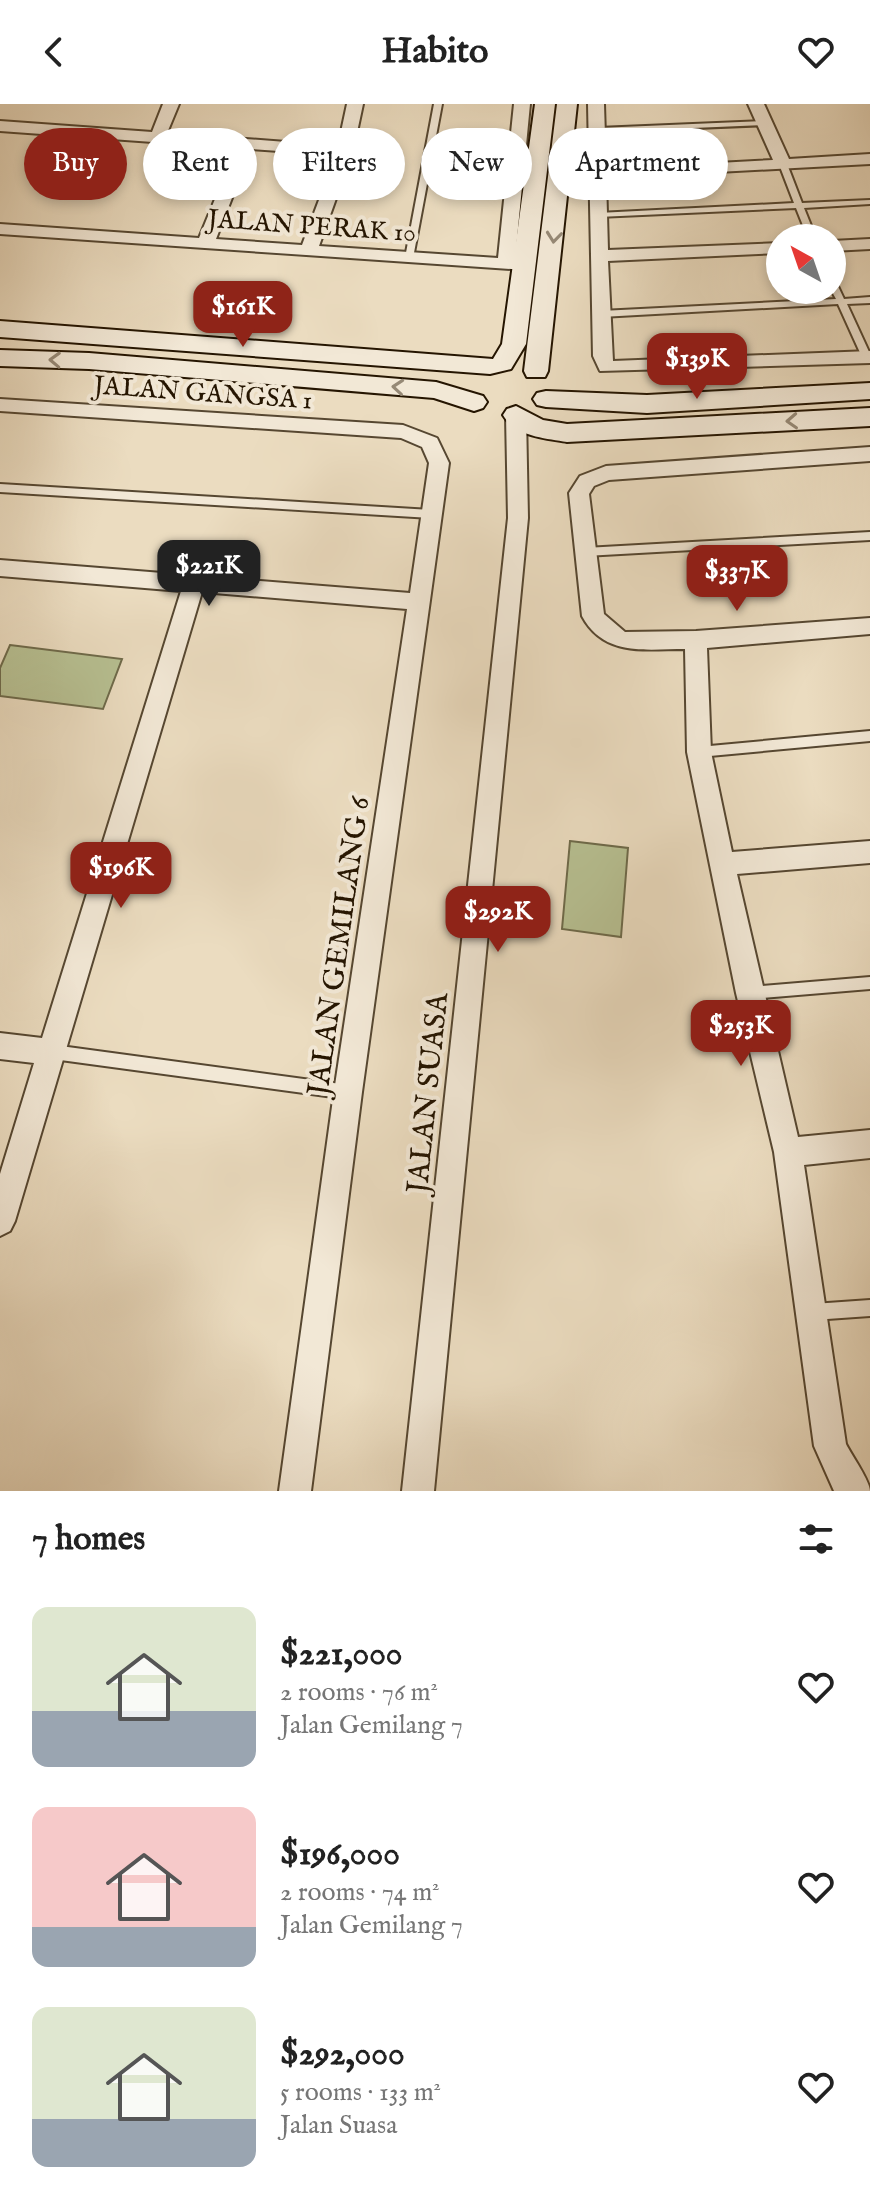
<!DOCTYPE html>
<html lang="en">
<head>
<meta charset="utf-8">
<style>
	:root { --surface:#fff; --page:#f6f6f6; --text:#222; --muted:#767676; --accent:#8f2418 }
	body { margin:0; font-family:"IM FELL English",serif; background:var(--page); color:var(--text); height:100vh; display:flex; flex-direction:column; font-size:30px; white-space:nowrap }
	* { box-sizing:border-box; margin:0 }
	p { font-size:26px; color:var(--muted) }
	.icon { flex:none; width:44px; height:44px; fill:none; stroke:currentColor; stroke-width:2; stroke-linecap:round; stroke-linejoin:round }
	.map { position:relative; height:1387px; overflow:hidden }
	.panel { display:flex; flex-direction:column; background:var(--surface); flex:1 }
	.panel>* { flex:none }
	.hud { position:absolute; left:24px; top:24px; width:822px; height:72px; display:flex; gap:16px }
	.needle { width:52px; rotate:320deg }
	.buttons { position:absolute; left:766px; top:120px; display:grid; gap:16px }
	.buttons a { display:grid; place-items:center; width:80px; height:80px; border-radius:50%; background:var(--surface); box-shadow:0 4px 12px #0003; font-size:40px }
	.price { position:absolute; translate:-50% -68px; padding:0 18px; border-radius:16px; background:var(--accent); color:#fff; font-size:26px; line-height:52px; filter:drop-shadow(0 2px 4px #0008) }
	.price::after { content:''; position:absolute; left:50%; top:48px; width:24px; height:18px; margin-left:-12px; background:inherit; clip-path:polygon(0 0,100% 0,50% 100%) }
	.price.current { background:#222; color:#fff }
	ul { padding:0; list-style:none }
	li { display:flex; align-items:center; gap:24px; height:200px; padding:0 32px }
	li span { display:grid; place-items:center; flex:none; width:224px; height:160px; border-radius:16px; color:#555 }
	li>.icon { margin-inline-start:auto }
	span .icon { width:96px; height:96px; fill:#fffc; stroke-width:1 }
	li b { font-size:34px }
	h2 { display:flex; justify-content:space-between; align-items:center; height:96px; padding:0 32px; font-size:34px }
	.chip { padding:0 28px; border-radius:36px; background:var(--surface); box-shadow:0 4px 12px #0003; font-size:28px; line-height:72px }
	.chip.current { background:var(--accent); color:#fff }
	header { display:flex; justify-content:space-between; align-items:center; height:104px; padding:0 32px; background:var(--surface); font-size:36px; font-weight:700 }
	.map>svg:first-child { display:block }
	.green { fill:#b7c092; stroke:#6e6a4a; stroke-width:2 }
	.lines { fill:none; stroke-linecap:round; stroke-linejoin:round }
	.lane-casing { stroke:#564731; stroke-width:4 }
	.street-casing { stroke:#564731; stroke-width:4 }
	.secondary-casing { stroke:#251501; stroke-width:4 }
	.lane { fill:#f2e8d6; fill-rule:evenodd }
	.street { fill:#f2e8d6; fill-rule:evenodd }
	.secondary { fill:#f2e8d6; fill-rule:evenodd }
	.oneway { stroke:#968976 }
	.labels { text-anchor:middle; stroke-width:8; stroke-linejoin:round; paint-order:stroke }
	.far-street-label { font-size:26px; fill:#251501; stroke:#f2e8d6 }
	.street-label { font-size:30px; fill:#251501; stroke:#f2e8d6 }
</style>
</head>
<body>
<header><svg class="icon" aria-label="back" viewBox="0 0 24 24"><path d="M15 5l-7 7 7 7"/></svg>Habito<svg class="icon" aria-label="heart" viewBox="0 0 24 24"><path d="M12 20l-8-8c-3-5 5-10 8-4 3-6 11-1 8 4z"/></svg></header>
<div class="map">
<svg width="870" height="1387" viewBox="0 0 870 1387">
	<rect width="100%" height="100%" fill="#ebdcc0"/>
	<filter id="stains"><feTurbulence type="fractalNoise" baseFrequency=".0025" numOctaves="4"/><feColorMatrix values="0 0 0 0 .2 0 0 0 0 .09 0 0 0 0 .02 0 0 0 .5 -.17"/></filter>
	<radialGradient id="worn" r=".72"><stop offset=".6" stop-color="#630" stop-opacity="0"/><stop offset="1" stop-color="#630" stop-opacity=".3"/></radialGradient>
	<!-- green -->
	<path class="green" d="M10,541l112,14 -19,50 -103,-13v-28z
		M570,737l58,7 -7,89 -59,-8z"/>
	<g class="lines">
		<!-- lane casing -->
		<g class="lane-casing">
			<path id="lane" d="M434,0h8l-29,154 -4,3 -4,-3z
				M764,17h3v4l-169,7 -4,-2 4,-2z
				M780,58l7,2 15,39 68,-3v4l-66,4 12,30h-8l-12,-30 -198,9 -4,-2 4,-2 196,-10 -15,-39z
				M832,175l4,3 8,17 26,-2v6l-23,1 23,50v5h-6l-2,-2 -24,-53 -237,13 -4,-3 4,-3 235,-12 -5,-9z
				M0,380l431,26 5,4 -5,4 -431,-26z
				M870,428v8l-285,16 -5,-4 5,-4z
				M870,627v10l-171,16 -4,-2 -2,-3 2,-3 4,-2z
				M870,873v12l-121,10 -5,-2 -2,-4 2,-4 5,-2z
				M53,941l295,40 5,2 2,5 -2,5 -5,2 -295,-40 -5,-2 -2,-5 2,-5z
				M870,1196v16l-57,4 -5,-3 -3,-5 3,-5 5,-3z"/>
		</g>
		<!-- street casing -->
		<g class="street-casing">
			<path id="street" d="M163,0h16l-12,29 171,13 9,-42h16l-10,47 -34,95 179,12 16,-154h16l-15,155 16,2 3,4 -9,5 -525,-36v-10l199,14 37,-90 -236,-17v-10l152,11zM251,45l85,6 -34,90 -86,-6z
				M588,0h16l2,65 167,-9 -25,-56h16l25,55 81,-5v10l-264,14 2,72 172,-7v10l-172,8 5,100 257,-10v12l-270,8 -7,-15z
				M870,135v10l-38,2v-10z
				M0,295l403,26 34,13 12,25 -87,629 -51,399h-32l55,-399 73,-483 -205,-17 -187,629 -5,10 -10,5v-62l34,-111 -34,-4v-26l42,5 139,-447 -181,-15v-16l410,33 19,-130 -7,-16 -21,-9 -401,-27z
				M516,304l10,7 2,103 -94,973h-32l106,-973 -2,-103z
				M870,343v14l-261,19 -15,6 -5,8 15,120 21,18 71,-1 174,-13v16l-163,14 4,104 21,100 138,-11v22l-133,11 61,263 72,-7v28l-66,7 42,279c6,12 24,37 24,47h-36l-20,-45 -40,-294 -38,-159 -49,-241 -2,-103c-40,0 -81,8 -103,-33l-13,-123 11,-17 26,-10z"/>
		</g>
		<!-- secondary casing -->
		<g class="secondary-casing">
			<path id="secondary" d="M535,0h20l-29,240 -15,25 -21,5 -490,-37v-16l493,38 9,-15z
				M557,0h20l-29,267 -3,6h-18l-3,-6z
				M0,246l89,3 347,29 47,14 4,6 -4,6 -9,3 -40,-13 -345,-29 -89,-3z
				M870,279v16l-223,14 -101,-6 -9,-2 -4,-6 4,-6 9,-2 101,4z
				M516,302l27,14 24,4 303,-16v18l-303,16c-22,-4 -51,-5 -64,-27l4,-6z"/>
		</g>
		<!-- lane -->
		<use href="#lane" class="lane"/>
		<!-- street -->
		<use href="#street" class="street"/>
		<!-- secondary -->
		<use href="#secondary" class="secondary"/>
	</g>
	<!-- one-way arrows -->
	<defs><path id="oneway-chevron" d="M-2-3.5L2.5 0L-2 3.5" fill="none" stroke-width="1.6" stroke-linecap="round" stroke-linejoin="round" transform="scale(2)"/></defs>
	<g class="oneway">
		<use href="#oneway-chevron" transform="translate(554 133) rotate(96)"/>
		<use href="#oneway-chevron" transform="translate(55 256) rotate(-178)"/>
		<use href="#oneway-chevron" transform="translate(398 283) rotate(-175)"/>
		<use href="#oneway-chevron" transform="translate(792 317) rotate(177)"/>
	</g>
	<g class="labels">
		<!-- far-street labels -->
		<g class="far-street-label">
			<text transform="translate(312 121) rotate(4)" y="9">JALAN PERAK 10</text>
			<text transform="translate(203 288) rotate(4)" y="9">JALAN GANGSA 1</text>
		</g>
		<!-- street labels -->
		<g class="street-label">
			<text transform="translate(338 842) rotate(-82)" y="10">JALAN GEMILANG 6</text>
			<text transform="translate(427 989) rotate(-84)" y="10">JALAN SUASA</text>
		</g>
	</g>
	<rect width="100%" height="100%" filter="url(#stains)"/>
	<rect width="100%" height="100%" fill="url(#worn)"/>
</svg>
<div class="buttons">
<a><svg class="needle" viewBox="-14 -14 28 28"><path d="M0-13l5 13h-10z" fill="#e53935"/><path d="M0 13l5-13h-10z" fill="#767676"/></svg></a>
</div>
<b class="price" style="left:243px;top:245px">$161K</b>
<b class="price" style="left:697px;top:297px">$139K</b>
<b class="price current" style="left:209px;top:504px">$221K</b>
<b class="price" style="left:737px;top:509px">$337K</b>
<b class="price" style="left:121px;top:806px">$196K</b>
<b class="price" style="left:498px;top:850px">$292K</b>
<b class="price" style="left:741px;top:964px">$253K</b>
<div class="hud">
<a class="chip current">Buy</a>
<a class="chip">Rent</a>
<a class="chip">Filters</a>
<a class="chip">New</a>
<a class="chip">Apartment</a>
</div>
</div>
<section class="panel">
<h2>7 homes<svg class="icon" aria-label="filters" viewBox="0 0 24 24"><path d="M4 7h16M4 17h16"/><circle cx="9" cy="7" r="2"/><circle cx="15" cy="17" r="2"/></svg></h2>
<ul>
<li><span style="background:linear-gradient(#dfe7d0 65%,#9aa5b1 0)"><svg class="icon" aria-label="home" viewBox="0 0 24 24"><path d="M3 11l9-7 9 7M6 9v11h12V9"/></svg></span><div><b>$221,000</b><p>2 rooms · 76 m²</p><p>Jalan Gemilang 7</p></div><svg class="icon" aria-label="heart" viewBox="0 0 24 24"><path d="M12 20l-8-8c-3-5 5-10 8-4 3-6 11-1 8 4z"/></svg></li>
<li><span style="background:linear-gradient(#f6c9c9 75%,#9aa5b1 0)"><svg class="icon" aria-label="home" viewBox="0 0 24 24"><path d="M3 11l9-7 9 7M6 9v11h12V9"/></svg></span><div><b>$196,000</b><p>2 rooms · 74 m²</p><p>Jalan Gemilang 7</p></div><svg class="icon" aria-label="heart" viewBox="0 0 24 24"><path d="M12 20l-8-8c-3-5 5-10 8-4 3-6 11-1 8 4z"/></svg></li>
<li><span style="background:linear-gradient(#dfe7d0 70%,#9aa5b1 0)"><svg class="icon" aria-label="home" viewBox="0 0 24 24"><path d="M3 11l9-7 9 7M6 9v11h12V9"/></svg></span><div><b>$292,000</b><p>5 rooms · 133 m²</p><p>Jalan Suasa</p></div><svg class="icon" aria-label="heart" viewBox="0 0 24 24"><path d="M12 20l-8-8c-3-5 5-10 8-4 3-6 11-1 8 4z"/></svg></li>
</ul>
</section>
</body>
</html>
